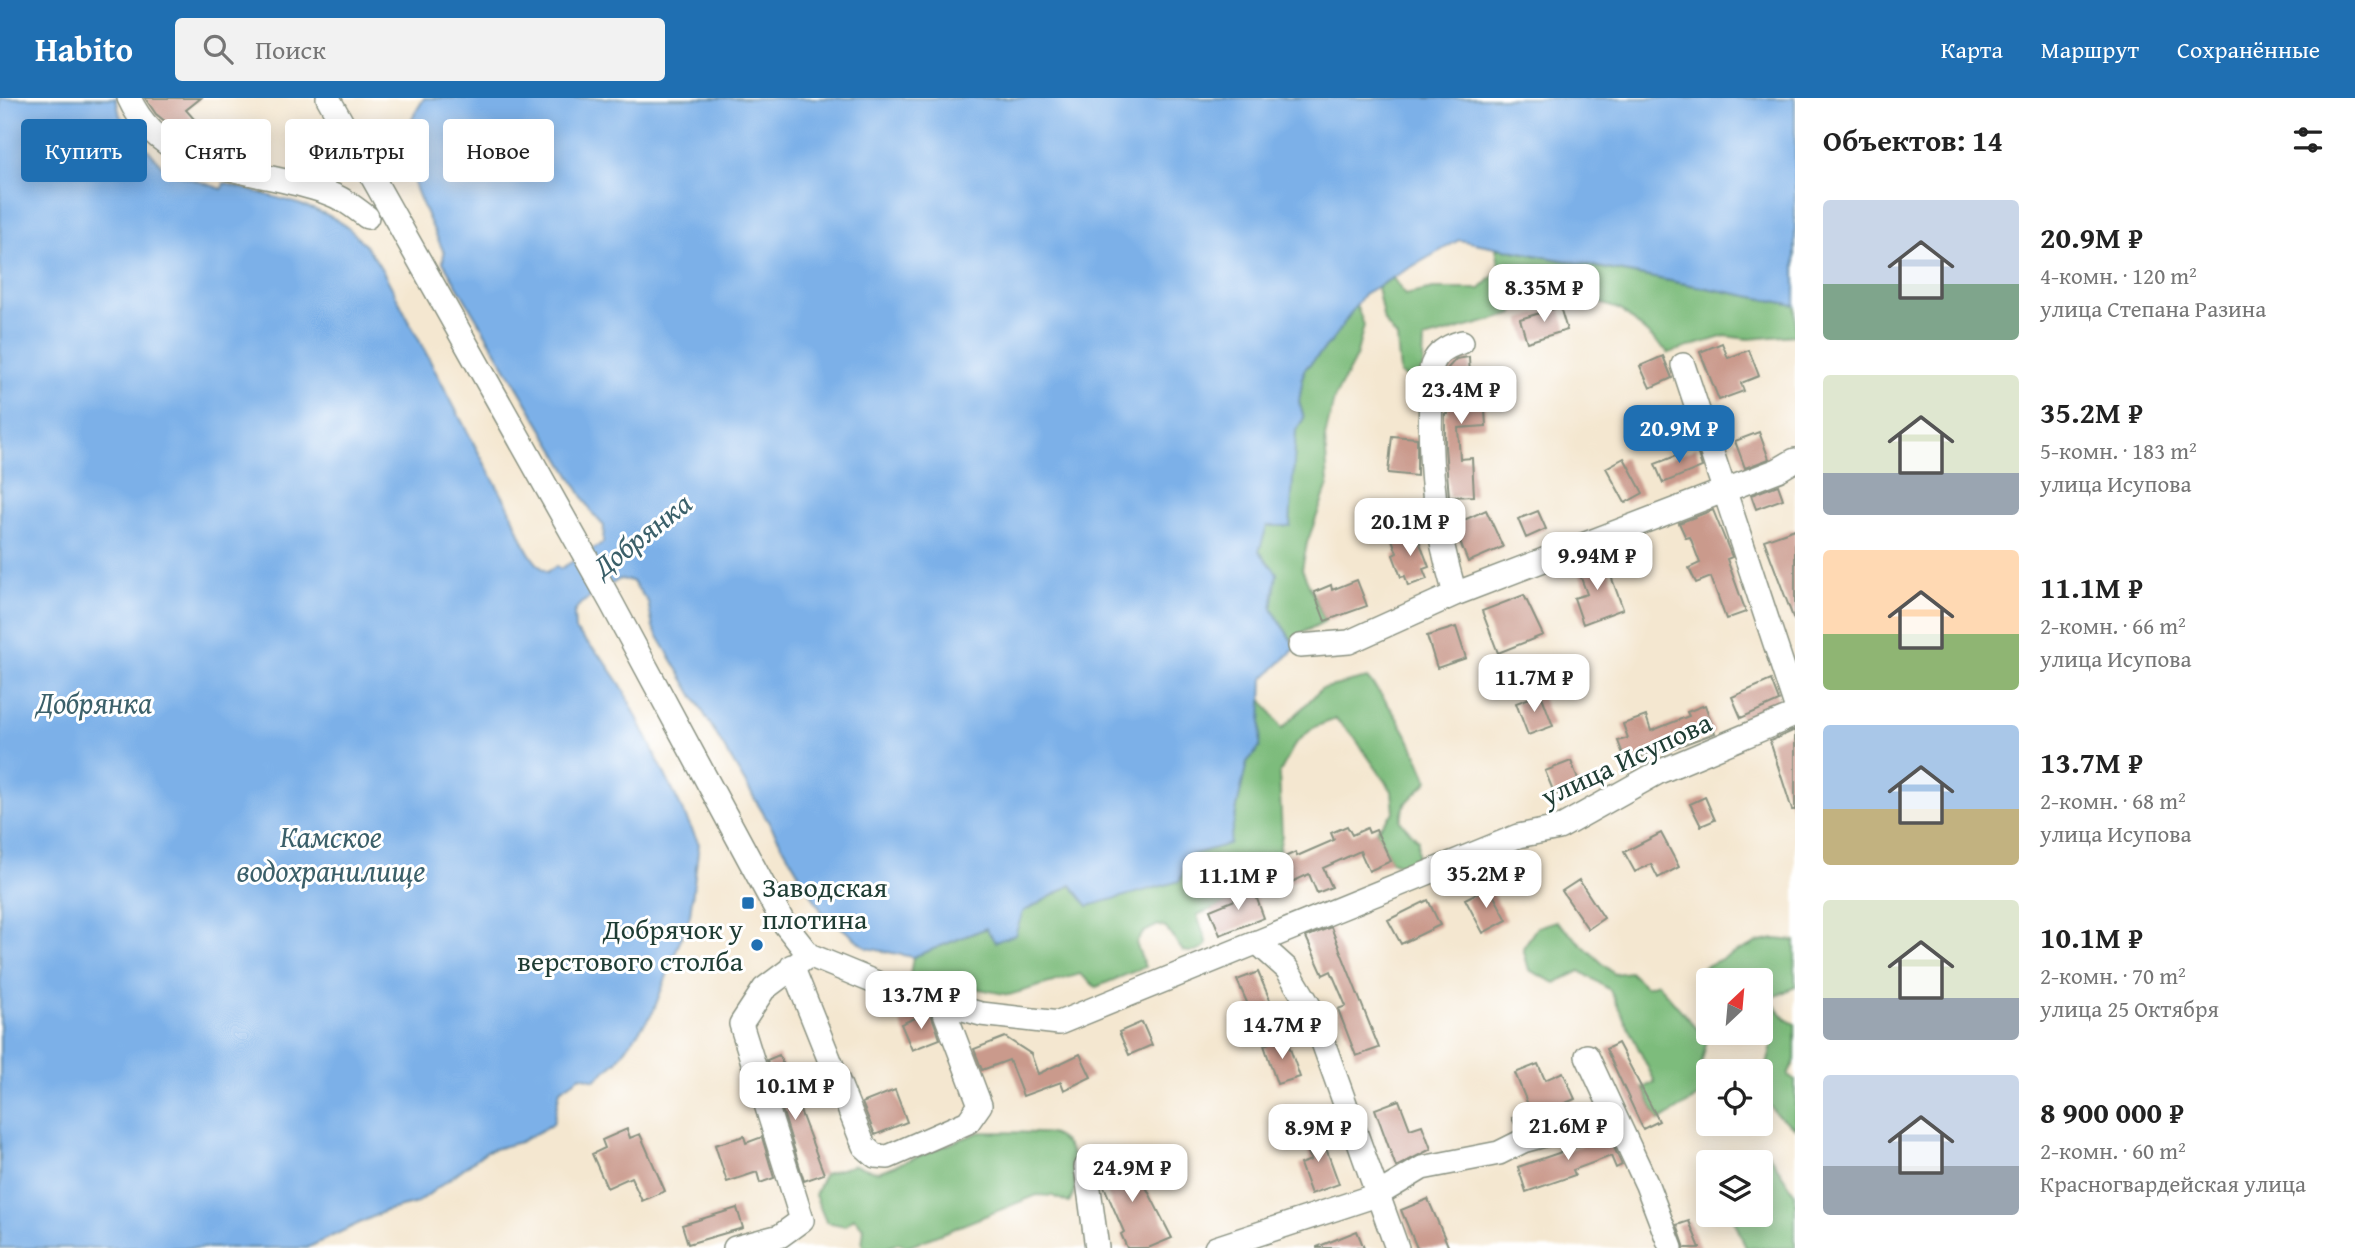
<!DOCTYPE html>
<html lang="ru">
<head>
<meta charset="utf-8">
<style>
	:root { --surface:#fff; --page:#f2f2f2; --text:#222; --muted:#767676; --accent:#1f6fb2 }
	body { margin:0; font-family:"Gentium Book Plus",serif; background:var(--page); color:var(--text); height:100vh; display:flex; flex-direction:column; font-size:26px; white-space:nowrap }
	* { box-sizing:border-box; margin:0 }
	p { font-size:23px; color:var(--muted) }
	.icon { flex:none; width:38px; height:38px; fill:none; stroke:currentColor; stroke-width:2; stroke-linecap:round; stroke-linejoin:round }
	.map { position:relative; flex:1; overflow:hidden }
	.panel { display:flex; flex-direction:column; background:var(--surface); width:560px }
	.panel>* { flex:none }
	.hud { position:absolute; left:21px; top:21px; width:665px; height:63px; display:flex; gap:14px }
	.needle { width:46px; rotate:26deg }
	.fabs { position:absolute; left:1696px; top:870px; display:grid; gap:14px }
	.fabs a { display:grid; place-items:center; width:77px; height:77px; border-radius:7px; background:var(--surface); box-shadow:0 4px 18px #0003; font-size:35px }
	.price { position:absolute; translate:-50% -60px; padding:0 16px; border-radius:14px; background:#fff; color:#222; font-size:23px; line-height:46px; filter:drop-shadow(0 2px 4px #0008) }
	.price::after { content:''; position:absolute; left:50%; top:42px; width:21px; height:16px; margin-left:-10px; background:inherit; clip-path:polygon(0 0,100% 0,50% 100%) }
	.price.selected { background:var(--accent); color:#fff }
	ul { padding:0; list-style:none }
	li { display:flex; align-items:center; gap:21px; height:175px; padding:0 28px }
	li span { display:grid; place-items:center; flex:none; width:196px; height:140px; border-radius:7px; color:#555 }
	li>.icon { margin-inline-start:auto }
	span .icon { width:84px; height:84px; fill:#fffc; stroke-width:1 }
	li b { font-size:30px }
	h2 { display:flex; justify-content:space-between; align-items:center; height:84px; padding:0 28px; font-size:30px }
	.pill { padding:0 24px; border-radius:7px; background:var(--surface); box-shadow:0 4px 18px #0003; font-size:24px; line-height:63px }
	.pill.selected { background:var(--accent); color:#fff }
	header { display:flex; align-items:center; gap:42px; box-sizing:border-box; height:98px; padding:0 35px; background:var(--accent); color:#fff }
	header strong { font-size:33px }
	nav { display:flex; gap:38px; margin-inline-start:auto; font-size:24px }
	.search { width:490px; height:63px; background:var(--page); display:flex; align-items:center; gap:18px; box-sizing:border-box; padding:0 24px; border-radius:7px; color:var(--muted); font-size:26px }
	main { display:flex; flex:1; min-height:0 }
	.map>svg:first-child { display:block }
	.forest { fill:#7dbc7c; stroke:#4e7c58; stroke-width:2 }
	.water { fill:#7bb0e8; stroke:#4d768e; stroke-width:2 }
	.building { fill:#ca9a8c }
	.lines { fill:none; stroke-linecap:round; stroke-linejoin:round }
	.minor-casing { stroke:#8a9282; stroke-width:26 }
	.minor { stroke:#fff; stroke-width:23 }
	.poi-dot { fill:#1f6fb2; stroke:#fff; stroke-width:2.5 }
	.labels { text-anchor:middle; stroke-width:6; stroke-linejoin:round; paint-order:stroke }
	.street-label { font-size:28px; fill:#1f3d34; stroke:#fff }
	.poi-label { font-size:28px; fill:#1f3d34; stroke:#fff; text-anchor:start }
	.water-label { font-size:30px; font-style:italic; fill:#3b606a; stroke:#fff }
</style>
</head>
<body>
<header>
<strong>Habito</strong>
<div class="search"><svg class="icon" aria-label="search" viewBox="0 0 24 24"><circle cx="10" cy="10" r="6"/><path d="M15 15l6 6"/></svg>Поиск</div>
<nav><a>Карта</a><a>Маршрут</a><a>Сохранённые</a></nav>
</header>
<main>
<div class="map">
<svg width="1795" height="1150" viewBox="0 0 1795 1150">
	<rect width="100%" height="100%" fill="#fff"/>
	<filter id="ink" filterUnits="userSpaceOnUse"><feTurbulence type="fractalNoise" baseFrequency=".0143" numOctaves="2"/><feDisplacementMap in="SourceGraphic" scale="14" xChannelSelector="R" yChannelSelector="G"/><feConvolveMatrix kernelMatrix="1 2 1 2 8 2 1 2 1" color-interpolation-filters="sRGB"/></filter>
	<filter id="wash" filterUnits="userSpaceOnUse"><feTurbulence type="fractalNoise" baseFrequency=".00686" numOctaves="4" result="noise"/><feDisplacementMap in="SourceGraphic" scale="28" xChannelSelector="R" yChannelSelector="G"/><feGaussianBlur stdDeviation="1.57" result="paint"/><feColorMatrix in="noise" values="0 0 0 0 0 0 0 0 0 0 0 0 0 0 0 0 0 1.4 0 .05"/><feComposite in="paint" operator="in"/></filter>
	<g filter="url(#wash)">
		<rect width="100%" height="100%" fill="#f4e7d0"/>
		<!-- forest -->
		<path class="forest" d="M1496,150l299,57v30l-47,4 -23,-3 -56,17 -48,-43 -36,-12 -32,-10 -43,12 4,14 -90,25 -2,47 -22,-12 -3,-36 -13,-17 -7,-34 16,-9 12,17 28,-6h47l20,-19z
			M1356,207l8,20 -8,32 -22,42 -9,38 3,48 -21,58 -5,26 23,52 -34,18 -19,-30 5,-36 -18,-22 8,-25 23,-1 6,-95 8,-12 -5,-16 5,-32 27,-28z
			M1367,580c27,30 46,64 61,103l-23,23 -5,17 18,19 -1,19 -13,8 -13,-6 -15,-31 18,-18 -2,-21 -38,-54 -18,-18 -22,8 -19,17 -16,30 3,61 -6,30 -46,20 5,15 -38,15 10,29c-7,9 -14,9 -24,7l-17,-23 -8,-3 -14,7 -8,11 9,24 -49,20 -16,-13 -71,21 -99,-20 3,-18 74,-29 8,14 27,-30 50,-27 157,-41 18,-82 13,-15 1,-50 21,32 39,-40z
			M1556,823l58,53 16,-2 16,15 11,-4 50,57 -7,30 6,22 -47,29 -16,-33 12,-6 -45,-92 -30,-19 -25,12 -26,-13 -6,-22 14,-21z
			M1775,841l20,2v46l-26,12 18,21 8,4v36l-7,16 7,5v47l-20,-15 -14,-20 12,-54 -12,-12 -1,-47h-45l-11,-13 52,-24z
			M980,1034c15,1 62,-1 73,3 26,11 28,48 16,68l-16,-7 -16,-1 -129,52 -10,-4 -11,5h-22l-3,-3 2,-17 -10,-10 -9,8 -19,-4 -11,-27 9,-21 30,-9 24,7z
			M1754,1052l14,3 27,41v54h-49l-14,-33 28,-1v-52h-26z"/>
		<!-- water -->
		<path class="water" d="M0,0h116l4,18 46,55 56,18 2,-6c32,10 91,22 116,39 35,23 53,69 72,105 31,57 60,116 93,173 14,23 18,57 42,72l10,-6 3,3 43,-26 1,-17 -11,-12 -150,-252 1,-9c-12,-29 -46,-91 -38,-121 3,-11 12,-23 18,-34h1371v207l-336,-65 -95,54 -33,48 -27,28 -5,32 5,16 -8,12 -6,96h-23l-8,25 18,22 -5,36 24,39 -33,31 -3,68 -13,15 -18,82 -41,12 -8,25 -92,25 -17,-21 -48,27 -8,23 -20,7 -9,-14 -73,29 -46,-9 -45,-36 -169,-284 -5,-26 -16,-21 -12,-2 -40,25 -6,9 1,17 29,30 17,25 78,159 -9,71 -37,97 -36,49 -22,19 -14,-4 -21,14 -7,34 -33,18 -33,9 -70,52 -32,8 -78,37h-307z"/>
		<g id="blocks">
			<!-- building -->
			<path class="building" d="M145,0h56l-15,12 15,17 -14,12 -31,-25z
				M1560,209l7,23 -40,12 -7,-23z
				M1722,245l6,15 21,-8 10,26 -18,7 3,8 -25,9 -19,-48z
				M1663,258l9,22 -22,10 -10,-22z
				M1469,259l2,39 13,-1 2,31 -28,2 2,31 12,-1 2,38 -25,1 -4,-50v-33h3l-3,-43 11,-12z
				M1759,334l10,27 -24,9 -10,-27z
				M1392,338l25,2v38l-29,-3z
				M1696,350l6,19 -39,16 -8,-19z
				M1624,360l19,35 -18,10 -19,-35z
				M1778,387l5,14 -27,10 -5,-14z
				M1486,412l17,37 -35,15 -15,-37z
				M1713,412l19,47 -5,2 19,53 -20,7 -15,-42 -15,6 -7,-15 11,-5 -10,-26 -4,1 -7,-15z
				M1538,413l8,18 -20,9 -8,-19z
				M1795,431v91h-1l-30,-80z
				M1415,432l14,37 -6,2 4,10 -19,7 -3,-10 -4,1 -8,-22 4,-2 -5,-14z
				M1604,459l19,52 -40,15 -9,-26 13,-4 -10,-27z
				M1357,482l10,26 -42,15 -11,-29 17,-7 1,5z
				M1524,497l19,40 -45,18 -16,-42z
				M1456,529l10,31 -29,10 -10,-32z
				M1771,582l8,21 -38,17 -9,-21z
				M1541,596l12,32 -25,9 -12,-32z
				M1705,607l10,28 -49,18 -1,-3 -39,14 -8,-21 10,-3 -5,-14 23,-8 5,15 38,-15 -2,-4z
				M1795,632v80h-3l-22,-69z
				M1571,663l9,23 -25,11 -10,-24z
				M1705,699l10,23 -14,6 -11,-22z
				M1347,728l5,9 15,-7 2,5 7,-3 15,31 -22,10 -9,-20 -37,17 9,19 -15,6 -8,-19 -19,9 -10,-24 16,-7 1,4 37,-16 -3,-7z
				M1661,735l18,34 -21,11 -7,-14 -16,8 -11,-20z
				M1579,782l25,38 -16,11 -26,-38z
				M1489,789l18,33 -24,13 -18,-34z
				M1253,790l11,30 -44,17 -10,-25 25,-10 -1,-4z
				M1428,802l12,25 -39,19 -13,-24z
				M1331,829l48,121 -23,8 -18,-47 8,-3 -15,-35 -8,4 -17,-38z
				M1258,874l15,35 -20,9 -16,-36z
				M927,915l4,1 9,25 -28,11 -11,-26z
				M1142,924l10,23 -23,10 -10,-23z
				M1005,939l26,17 7,20 42,-20 11,23 -27,13 -3,-8 -38,14 -14,-36 -27,10 -8,-21z
				M1286,939l14,40 -23,7 -13,-39z
				M1618,945l41,78 -16,8 -37,-80z
				M779,957l45,119 -20,7 -37,-121z
				M1538,966l7,16 18,-8 12,27 -42,18 -18,-44z
				M895,992l12,32 -32,13 -13,-32z
				M1399,1002l11,29 12,-4 9,24 -35,18 -21,-58z
				M1526,1014l6,12 -15,5 -5,-11z
				M627,1031l3,9 10,-4 25,57 -23,10 -11,-24 -24,11 -15,-34 13,-6 -3,-8z
				M1319,1031l20,55 -28,10 -11,-30 11,-4 -9,-24z
				M1607,1034l15,33 -6,3 -5,-12 -38,14 2,5 -49,17 -8,-25 64,-22 -2,-5z
				M744,1038l2,7 16,-6 12,41 -14,5 -3,-11 -30,10 -12,-37z
				M1123,1052l15,36 6,-3 28,55 -24,10h-21l-6,-14 3,-2 -22,-50 -4,-22z
				M1428,1101l21,49h-32l-16,-38z
				M737,1110l6,20 -55,16 -6,-19z
				M1689,1123l11,27h-15l-8,-23z
				M1357,1133l7,17h-47v-1z"/>
		</g>
	</g>
	<g filter="url(#ink)">
		<use href="#blocks" fill-opacity="0" stroke="#8a9282" stroke-width="2"/>
		<g class="lines">
			<!-- minor casing -->
			<g class="minor-casing">
				<path id="minor" d="M129,0c35,78 127,69 196,94 16,5 29,15 42,25
					M328,0l283,504 172,320 26,33 80,33 92,26 78,9 459,-187 41,-8 100,-56 136,-57
					M1683,267l112,339
					M1455,496c-20,-68 -27,-127 -24,-198 0,-9 -2,-25 2,-33 5,-12 18,-18 29,-21
					M1300,548l49,-4 106,-48 323,-124 17,-10
					M1257,844l30,27 24,40 86,239
					M792,868l72,180 11,10 13,1 80,-35 12,-17 -38,-100
					M1587,958l60,129 24,63
					M1086,1069l11,81
					M735,1150l45,-12 22,-16 -61,-196 23,-35 40,-30
					M1216,1150l161,-53 45,-27 77,-15 24,-12 91,-25"/>
			</g>
			<!-- minor -->
			<use href="#minor" class="minor"/>
		</g>
	</g>
	<!-- markers -->
	<g class="poi-dot">
		<rect x="741" y="798" width="14" height="14" rx="3.5"/>
		<circle cx="757" cy="847" r="7"/>
	</g>
	<g class="labels">
		<!-- street labels -->
		<g class="street-label">
			<text transform="translate(1626 661) rotate(-25)" y="10">улица Исупова</text>
		</g>
		<!-- poi labels -->
		<g class="poi-label">
			<text x="762" y="799">Заводская<tspan x="762" dy="32">плотина</tspan></text>
			<text x="743" y="841" text-anchor="end">Добрячок у<tspan x="743" dy="32">верстового столба</tspan></text>
		</g>
		<!-- water labels -->
		<g class="water-label">
			<text transform="translate(642 437) rotate(-38)" y="10">Добрянка</text>
			<text x="94" y="615">Добрянка</text>
			<text x="331" y="749">Камское<tspan x="331" dy="34">водохранилище</tspan></text>
		</g>
	</g>
</svg>
<div class="fabs">
<a><svg class="needle" viewBox="-14 -14 28 28"><path d="M0-13l5 13h-10z" fill="#e53935"/><path d="M0 13l5-13h-10z" fill="#767676"/></svg></a>
<a><svg class="icon" aria-label="locate" viewBox="0 0 24 24"><circle cx="12" cy="12" r="6"/><path d="M12 2v4M12 18v4M2 12h4M18 12h4"/></svg></a>
<a><svg class="icon" aria-label="layers" viewBox="0 0 24 24"><path d="M12 4l9 5-9 5-9-5zM3 14l9 5 9-5"/></svg></a>
</div>
<b class="price" style="left:1544px;top:226px">8.35M ₽</b>
<b class="price" style="left:1461px;top:328px">23.4M ₽</b>
<b class="price selected" style="left:1679px;top:367px">20.9M ₽</b>
<b class="price" style="left:1410px;top:460px">20.1M ₽</b>
<b class="price" style="left:1597px;top:494px">9.94M ₽</b>
<b class="price" style="left:1534px;top:616px">11.7M ₽</b>
<b class="price" style="left:1486px;top:812px">35.2M ₽</b>
<b class="price" style="left:1238px;top:814px">11.1M ₽</b>
<b class="price" style="left:921px;top:933px">13.7M ₽</b>
<b class="price" style="left:1282px;top:963px">14.7M ₽</b>
<b class="price" style="left:795px;top:1024px">10.1M ₽</b>
<b class="price" style="left:1568px;top:1064px">21.6M ₽</b>
<b class="price" style="left:1318px;top:1066px">8.9M ₽</b>
<b class="price" style="left:1132px;top:1106px">24.9M ₽</b>
<div class="hud">
<a class="pill selected">Купить</a>
<a class="pill">Снять</a>
<a class="pill">Фильтры</a>
<a class="pill">Новое</a>
</div>
</div>
<section class="panel">
<h2>Объектов: 14<svg class="icon" aria-label="filters" viewBox="0 0 24 24"><path d="M4 7h16M4 17h16"/><circle cx="9" cy="7" r="2"/><circle cx="15" cy="17" r="2"/></svg></h2>
<ul>
<li><span style="background:linear-gradient(#c9d6e8 60%,#7fa58c 0)"><svg class="icon" aria-label="home" viewBox="0 0 24 24"><path d="M3 11l9-7 9 7M6 9v11h12V9"/></svg></span><div><b>20.9M ₽</b><p>4-комн. · 120 m²</p><p>улица Степана Разина</p></div></li>
<li><span style="background:linear-gradient(#dfe7d0 70%,#9aa5b1 0)"><svg class="icon" aria-label="home" viewBox="0 0 24 24"><path d="M3 11l9-7 9 7M6 9v11h12V9"/></svg></span><div><b>35.2M ₽</b><p>5-комн. · 183 m²</p><p>улица Исупова</p></div></li>
<li><span style="background:linear-gradient(#ffd9b3 60%,#8fb573 0)"><svg class="icon" aria-label="home" viewBox="0 0 24 24"><path d="M3 11l9-7 9 7M6 9v11h12V9"/></svg></span><div><b>11.1M ₽</b><p>2-комн. · 66 m²</p><p>улица Исупова</p></div></li>
<li><span style="background:linear-gradient(#a9c7e8 60%,#c2b280 0)"><svg class="icon" aria-label="home" viewBox="0 0 24 24"><path d="M3 11l9-7 9 7M6 9v11h12V9"/></svg></span><div><b>13.7M ₽</b><p>2-комн. · 68 m²</p><p>улица Исупова</p></div></li>
<li><span style="background:linear-gradient(#dfe7d0 70%,#9aa5b1 0)"><svg class="icon" aria-label="home" viewBox="0 0 24 24"><path d="M3 11l9-7 9 7M6 9v11h12V9"/></svg></span><div><b>10.1M ₽</b><p>2-комн. · 70 m²</p><p>улица 25 Октября</p></div></li>
<li><span style="background:linear-gradient(#c9d6e8 65%,#9aa5b1 0)"><svg class="icon" aria-label="home" viewBox="0 0 24 24"><path d="M3 11l9-7 9 7M6 9v11h12V9"/></svg></span><div><b>8 900 000 ₽</b><p>2-комн. · 60 m²</p><p>Красногвардейская улица</p></div></li>
</ul>
</section>
</main>
</body>
</html>
